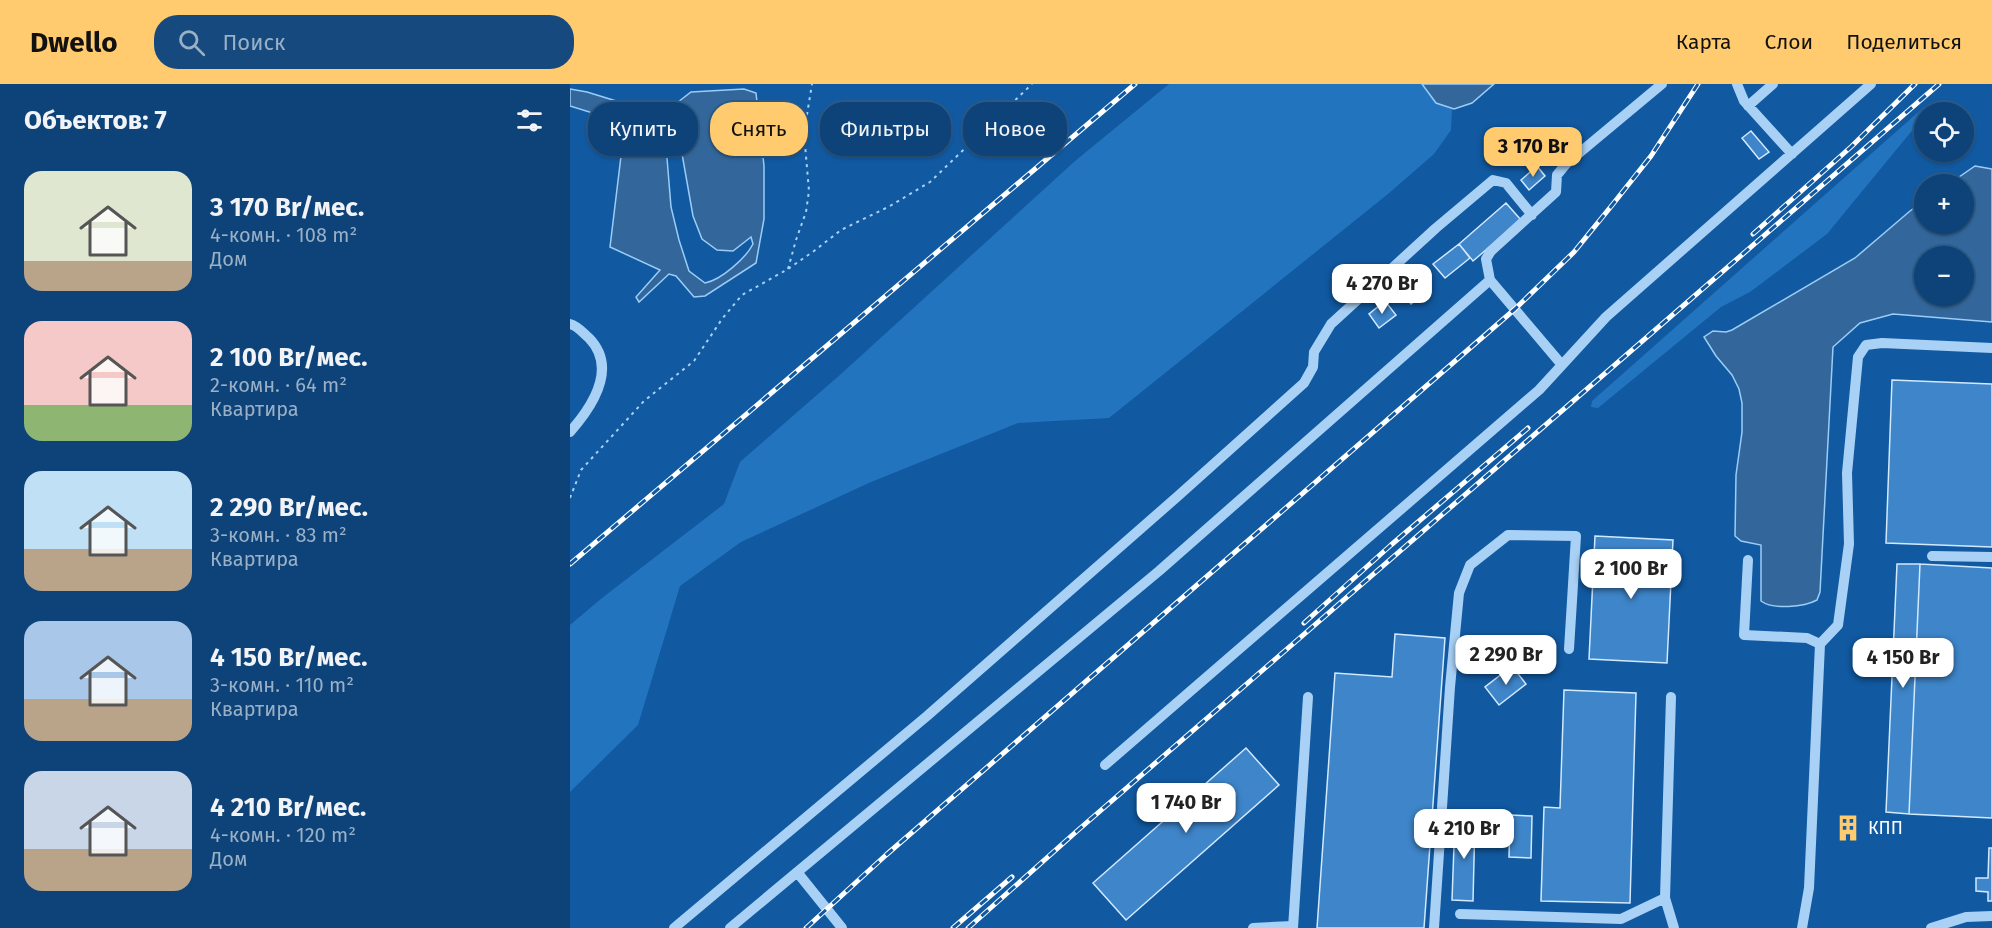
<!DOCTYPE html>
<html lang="ru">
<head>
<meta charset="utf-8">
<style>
	:root { --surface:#0d4379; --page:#164a7e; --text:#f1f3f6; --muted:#9ab0c6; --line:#2d5c8a; --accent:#ffcb6e }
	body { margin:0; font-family:"Fira Sans",sans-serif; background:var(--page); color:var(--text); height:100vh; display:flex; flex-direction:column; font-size:22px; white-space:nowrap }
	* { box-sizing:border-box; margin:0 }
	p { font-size:20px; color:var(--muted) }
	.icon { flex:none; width:33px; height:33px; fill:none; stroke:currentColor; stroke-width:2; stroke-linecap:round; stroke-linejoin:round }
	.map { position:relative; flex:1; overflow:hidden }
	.panel { display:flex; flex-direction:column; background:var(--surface); width:570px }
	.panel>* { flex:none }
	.guide { position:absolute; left:18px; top:18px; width:570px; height:54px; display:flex; gap:12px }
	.tools { position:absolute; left:1344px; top:18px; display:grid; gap:12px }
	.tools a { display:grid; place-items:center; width:60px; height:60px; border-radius:50%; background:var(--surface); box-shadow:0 2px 4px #0004,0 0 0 2px var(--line); font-size:30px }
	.price { position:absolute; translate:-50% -51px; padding:0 14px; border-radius:12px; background:#fff; color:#222; font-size:20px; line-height:39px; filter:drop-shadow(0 2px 3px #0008) }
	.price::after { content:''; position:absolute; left:50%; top:36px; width:18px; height:14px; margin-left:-9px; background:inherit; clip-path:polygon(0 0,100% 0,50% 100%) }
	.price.selected { background:var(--accent); color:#111 }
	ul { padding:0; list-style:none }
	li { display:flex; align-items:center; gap:18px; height:150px; padding:0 24px }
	li span { display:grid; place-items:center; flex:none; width:168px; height:120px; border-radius:18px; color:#555 }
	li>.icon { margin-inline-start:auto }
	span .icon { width:72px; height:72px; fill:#fffc; stroke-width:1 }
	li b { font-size:26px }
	h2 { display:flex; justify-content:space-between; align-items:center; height:72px; padding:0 24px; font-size:26px }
	.pill { padding:0 21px; border-radius:24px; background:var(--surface); box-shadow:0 2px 4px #0004,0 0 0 2px var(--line); font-size:21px; line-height:54px }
	.pill.selected { background:var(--accent); color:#111 }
	header { display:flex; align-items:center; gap:36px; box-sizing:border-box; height:84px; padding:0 30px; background:var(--accent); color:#111 }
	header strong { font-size:28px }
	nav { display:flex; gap:33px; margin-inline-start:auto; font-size:21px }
	.search { width:420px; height:54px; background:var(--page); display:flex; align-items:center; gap:15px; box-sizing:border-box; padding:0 21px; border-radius:24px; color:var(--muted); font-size:22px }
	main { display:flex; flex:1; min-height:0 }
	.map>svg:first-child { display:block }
	.green { fill:#2374bf }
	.water { fill:#33679b; stroke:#9bcdf8; stroke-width:1.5; fill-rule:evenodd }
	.building { fill:#3e85c9; stroke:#d2e9fe; stroke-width:1.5 }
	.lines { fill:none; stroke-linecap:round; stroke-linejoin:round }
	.path { stroke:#a9d1f5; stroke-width:2; stroke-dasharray:3 4.5; stroke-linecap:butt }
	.minor { stroke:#a9d1f5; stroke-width:10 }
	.rail-casing { stroke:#fff; stroke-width:5 }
	.rail { stroke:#1159a1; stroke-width:3; stroke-dasharray:9; stroke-linecap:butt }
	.labels { text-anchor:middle; stroke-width:5; stroke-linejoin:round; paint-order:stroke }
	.poi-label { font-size:18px; fill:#fff; stroke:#1159a1; text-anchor:start }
</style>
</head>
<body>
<header>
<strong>Dwello</strong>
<div class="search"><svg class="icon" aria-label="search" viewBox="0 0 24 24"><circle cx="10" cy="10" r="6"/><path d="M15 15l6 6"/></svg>Поиск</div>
<nav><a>Карта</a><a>Слои</a><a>Поделиться</a></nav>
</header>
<main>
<section class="panel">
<h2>Объектов: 7<svg class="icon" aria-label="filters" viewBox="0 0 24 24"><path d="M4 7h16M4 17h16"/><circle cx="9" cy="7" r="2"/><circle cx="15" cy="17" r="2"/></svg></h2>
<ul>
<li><span style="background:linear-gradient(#dfe7d0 75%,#b9a48a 0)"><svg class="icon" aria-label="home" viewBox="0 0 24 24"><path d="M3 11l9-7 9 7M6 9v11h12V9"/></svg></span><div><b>3 170 Br/мес.</b><p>4-комн. · 108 m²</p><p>Дом</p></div></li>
<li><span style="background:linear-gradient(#f6c9c9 70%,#8fb573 0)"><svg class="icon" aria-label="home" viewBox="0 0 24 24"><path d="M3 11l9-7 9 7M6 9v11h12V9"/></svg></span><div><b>2 100 Br/мес.</b><p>2-комн. · 64 m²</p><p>Квартира</p></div></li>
<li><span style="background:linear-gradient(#bfe0f5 65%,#b9a48a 0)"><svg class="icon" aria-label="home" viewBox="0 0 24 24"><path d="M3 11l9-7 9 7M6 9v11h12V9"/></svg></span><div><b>2 290 Br/мес.</b><p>3-комн. · 83 m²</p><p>Квартира</p></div></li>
<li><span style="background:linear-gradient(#a9c7e8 65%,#b9a48a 0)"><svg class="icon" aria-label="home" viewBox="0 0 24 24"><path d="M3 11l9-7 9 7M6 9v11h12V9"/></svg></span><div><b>4 150 Br/мес.</b><p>3-комн. · 110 m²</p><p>Квартира</p></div></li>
<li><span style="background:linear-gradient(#c9d6e8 65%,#b9a48a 0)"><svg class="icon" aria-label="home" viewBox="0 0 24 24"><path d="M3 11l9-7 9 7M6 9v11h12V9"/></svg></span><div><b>4 210 Br/мес.</b><p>4-комн. · 120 m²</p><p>Дом</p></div></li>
</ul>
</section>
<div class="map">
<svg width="1422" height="844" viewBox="0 0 1422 844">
	<rect width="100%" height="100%" fill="#1159a1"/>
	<!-- green -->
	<path class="green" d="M599,0h253l14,19 16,6 -1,21 -17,24 -46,40 -279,224 -91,5 -147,59 -130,60 -61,44 -42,139 -68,67v-167l32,-27 122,-94 16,-42 101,-88 234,-213z
		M1354,23l5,2 -2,3h-3v4l-97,118 -77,58 -29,15 -123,101 -7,-1 1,-6z"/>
	<!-- water -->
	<path class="water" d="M852,0h72l-22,19 -18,6 -18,-6z
		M0,5l17,3 65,20 9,16 6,30 4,49 8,33 10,31 16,12c16,-3 41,-25 48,-39l-2,-7 -18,14 -16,-1 -15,-11 -9,-23 -14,-79 -1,-35 13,-10 53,-3 12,4 8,73v53l-8,44 -51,33 -11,1 -18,-21 -7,-2 -30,28 -3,-5 24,-27 -50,-23 15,-124 -55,-17z
		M1405,82l17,3v153l-99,-8 -33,9 -27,24 -13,245 -3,8c-13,7 -44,10 -56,1v-56l-20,-4 -6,-5 1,-61 6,-43v-29l-3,-14 -7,-14 -16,-19 -12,-19 9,-6 13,1 6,-2 123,-72 55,-47 14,-10v23h40v-40h-15zM1394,172v40h-40v-40z"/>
	<!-- building -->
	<path class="building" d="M1181,47l18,21 -10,7 -17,-21z
		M967,82l8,10 -16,14 -8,-10z
		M936,119l15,17 -48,41 -14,-17z
		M889,160l11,14 -25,20 -12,-14z
		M847,188l13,17 -19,15 -13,-16z
		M815,217l11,14 -17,13 -10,-14z
		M1322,296l100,4v163l-106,-4z
		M1025,452l78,4 -6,123 -78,-4z
		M1327,480h23l-11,250 -23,-2z
		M1350,480l72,4v250l-83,-4z
		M825,550l50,4 -21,290h-107l18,-255 57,4z
		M942,582l14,18 -27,21 -14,-18z
		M994,606l72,3 -6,210 -89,-2 3,-94 16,1z
		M676,664l33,37 -153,135 -33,-37z
		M940,731l22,1 -1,42 -22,-1z
		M885,734l20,1 -2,82 -21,-1z
		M1419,764h3v53h-4v-9l-12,-1v-13h12z"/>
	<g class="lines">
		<!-- path -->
		<path class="path" d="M218,185l8,-29 10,-28 3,-21 -5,-58 8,-49
			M0,414l11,-28 63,-69 50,-40 28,-42 20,-24 46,-26 26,-18 27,-21 49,-24 40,-24 102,-98"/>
		<!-- minor -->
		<path class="minor" d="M1167,0l7,17 48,53
			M1178,22l25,-22
			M0,240c8,2 13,9 19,14 29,30 3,69 -19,94
			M992,281l44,-48 265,-233
			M1362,472l60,1
			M1178,476l-4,75 63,3 13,6 -11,244 -7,40
			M1250,560l18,-19 11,-81 -2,-71 11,-116 8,-12 16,-2 110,5
			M535,681l434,-375 23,-25 -72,-85
			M227,788l45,56
			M1095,814l6,-201
			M890,830l161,5 44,-21 9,30
			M104,844l253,-212 251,-220 126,-113 9,-16 1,-15 17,-28 105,-96 57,-48 13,3 26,32
			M160,844l429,-357 331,-291 -4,-21 5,-8 65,-59 1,-17 9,-11 96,-80
			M683,844l39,-2
			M723,844l15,-231
			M864,844l16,-241 9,-94 11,-28 38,-30 68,1 -7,113
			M1361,844l35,-11 26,-1"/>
		<!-- rail casing -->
		<g class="rail-casing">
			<path id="rail" d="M1183,150l99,-88 63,-62
				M0,480l565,-480
				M734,539l87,-78 137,-117
				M236,844l80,-73 629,-546 59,-57 39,-48 38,-48 47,-72
				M383,844l59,-51
				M398,844l109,-97 862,-747"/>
		</g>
		<!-- rail -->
		<use href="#rail" class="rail"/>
	</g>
	<!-- icons -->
	<defs>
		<g id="building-bare" transform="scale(2.07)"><path d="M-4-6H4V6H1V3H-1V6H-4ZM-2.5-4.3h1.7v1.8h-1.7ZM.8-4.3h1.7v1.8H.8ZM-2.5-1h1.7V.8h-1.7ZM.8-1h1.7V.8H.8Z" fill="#ffcb6e" stroke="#1159a1" stroke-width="2.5" paint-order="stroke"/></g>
	</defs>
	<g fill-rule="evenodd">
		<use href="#building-bare" x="1278" y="744"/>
	</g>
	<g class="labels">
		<!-- poi labels -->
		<g class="poi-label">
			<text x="1298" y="750">КПП</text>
		</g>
	</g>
</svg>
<div class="tools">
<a><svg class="icon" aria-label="locate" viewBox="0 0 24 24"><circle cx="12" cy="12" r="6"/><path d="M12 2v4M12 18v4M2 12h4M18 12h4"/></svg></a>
<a>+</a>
<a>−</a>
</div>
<b class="price selected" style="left:963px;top:94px">3 170 Br</b>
<b class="price" style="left:812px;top:231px">4 270 Br</b>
<b class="price" style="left:1061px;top:516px">2 100 Br</b>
<b class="price" style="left:936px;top:602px">2 290 Br</b>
<b class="price" style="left:1333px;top:605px">4 150 Br</b>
<b class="price" style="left:616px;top:750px">1 740 Br</b>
<b class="price" style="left:894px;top:776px">4 210 Br</b>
<div class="guide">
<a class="pill">Купить</a>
<a class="pill selected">Снять</a>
<a class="pill">Фильтры</a>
<a class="pill">Новое</a>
</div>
</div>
</main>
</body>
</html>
